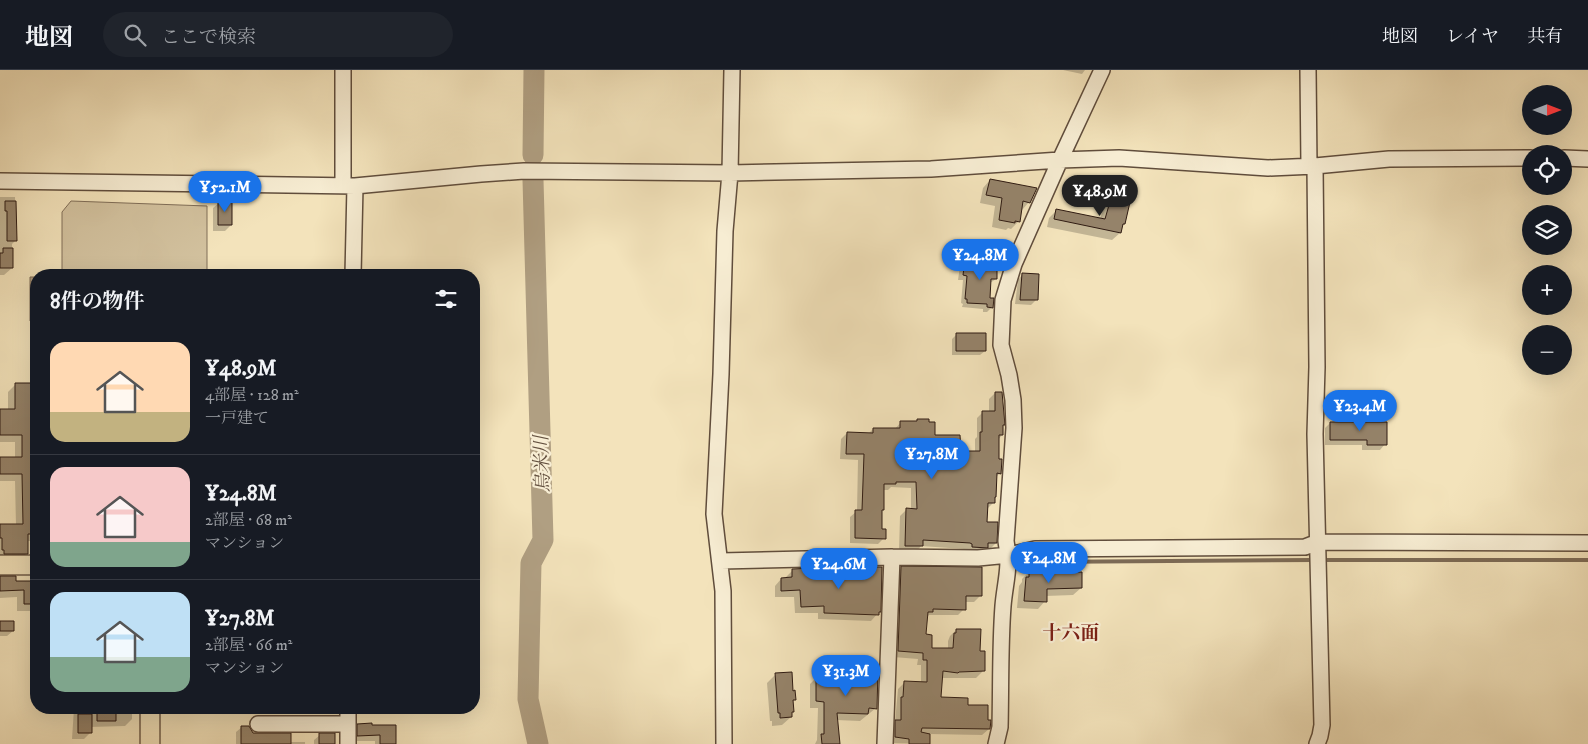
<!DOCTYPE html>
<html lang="ja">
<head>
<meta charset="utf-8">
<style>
	:root { --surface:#171b24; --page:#20242c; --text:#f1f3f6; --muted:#9ea1a6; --line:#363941; --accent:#1a73e8 }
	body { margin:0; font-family:"IM FELL DW Pica","Noto Serif JP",serif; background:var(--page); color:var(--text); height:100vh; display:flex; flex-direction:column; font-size:19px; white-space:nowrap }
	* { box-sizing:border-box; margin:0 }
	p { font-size:16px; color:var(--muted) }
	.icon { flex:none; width:28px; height:28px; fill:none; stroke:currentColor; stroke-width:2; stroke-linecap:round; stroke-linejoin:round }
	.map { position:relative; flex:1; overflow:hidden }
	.drawer { position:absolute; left:30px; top:199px; width:450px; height:445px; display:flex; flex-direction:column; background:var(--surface); border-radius:20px; box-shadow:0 5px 20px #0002 }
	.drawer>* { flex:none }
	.needle { width:32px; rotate:90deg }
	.buttons { position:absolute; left:1522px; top:15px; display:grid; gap:10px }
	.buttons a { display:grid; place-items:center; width:50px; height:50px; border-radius:50%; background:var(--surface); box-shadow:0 5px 20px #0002; font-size:25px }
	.price { position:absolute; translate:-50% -42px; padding:0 11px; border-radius:18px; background:var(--accent); color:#fff; font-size:16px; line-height:32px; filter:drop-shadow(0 1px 2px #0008) }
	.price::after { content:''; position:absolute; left:50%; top:30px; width:15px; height:11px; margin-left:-8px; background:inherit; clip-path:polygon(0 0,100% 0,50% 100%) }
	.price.active { background:#222; color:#fff }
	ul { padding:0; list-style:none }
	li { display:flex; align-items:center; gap:15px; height:125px; padding:0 20px }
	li+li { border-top:1px solid var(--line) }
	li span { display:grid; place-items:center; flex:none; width:140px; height:100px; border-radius:15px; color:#555 }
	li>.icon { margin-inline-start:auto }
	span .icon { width:60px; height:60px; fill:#fffc; stroke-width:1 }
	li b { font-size:21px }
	h2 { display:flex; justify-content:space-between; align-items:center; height:60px; padding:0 20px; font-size:21px }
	header { display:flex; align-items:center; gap:30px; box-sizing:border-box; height:70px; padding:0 25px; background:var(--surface); border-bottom:1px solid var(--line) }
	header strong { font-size:24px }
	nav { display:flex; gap:28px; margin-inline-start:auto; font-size:18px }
	.search { width:350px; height:45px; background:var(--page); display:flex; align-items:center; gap:12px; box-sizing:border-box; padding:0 18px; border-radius:28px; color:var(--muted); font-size:19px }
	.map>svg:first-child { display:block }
	.green { fill:#d2c19e; stroke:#806e58 }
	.water { fill:#b09f82; stroke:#7c6a55 }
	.shadow { fill:#0003 }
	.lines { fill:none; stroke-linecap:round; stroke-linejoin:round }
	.stream { stroke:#7c6a55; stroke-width:4 }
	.river { stroke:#b09f82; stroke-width:21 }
	.building { fill:#95836a; stroke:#2f1b12 }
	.minor-casing { stroke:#604d3c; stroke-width:18 }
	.major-casing { stroke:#2f1b12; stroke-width:21 }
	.minor { stroke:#f7edd3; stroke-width:15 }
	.major { stroke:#f3e3bb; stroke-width:19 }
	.labels { text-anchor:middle; stroke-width:4.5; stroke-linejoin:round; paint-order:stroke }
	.water-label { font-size:19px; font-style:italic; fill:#63503f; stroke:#f7edd3 }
	.neighbourhood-label { font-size:19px; font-weight:bold; fill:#7a1f14; stroke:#f7edd3 }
</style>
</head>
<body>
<header>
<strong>地図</strong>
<div class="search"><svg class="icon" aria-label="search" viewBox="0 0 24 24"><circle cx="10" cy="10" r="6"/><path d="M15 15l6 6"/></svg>ここで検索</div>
<nav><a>地図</a><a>レイヤ</a><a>共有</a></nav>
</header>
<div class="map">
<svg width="1588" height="674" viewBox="0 0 1588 674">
	<rect width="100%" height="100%" fill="#f3e3bb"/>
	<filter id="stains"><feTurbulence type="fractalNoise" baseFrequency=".004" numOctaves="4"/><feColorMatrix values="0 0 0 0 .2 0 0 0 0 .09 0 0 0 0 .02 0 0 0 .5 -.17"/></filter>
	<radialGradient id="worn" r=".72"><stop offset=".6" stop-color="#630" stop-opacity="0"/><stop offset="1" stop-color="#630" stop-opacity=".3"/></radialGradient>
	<!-- green -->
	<path class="green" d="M71,131l136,5v69h-145v-63z"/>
	<!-- water -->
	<path class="water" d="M30,207h6v44h-6z"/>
	<!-- shadow -->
	<path class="shadow" d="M1063,0h22l-3,4z
		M990,110l39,22 -7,8 -3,11 -8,8 -3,-1 -2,2 -14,-3 3,-21 -15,-3 3,-15z
		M0,127h15l1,43 -4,4v24l-8,7h-4z
		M1111,129l13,25 -3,3 -1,6 -8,7 -65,-13 2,-9 8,-8 43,9 4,-12z
		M219,133l12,22 -6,6h-12v-23z
		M965,191l31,18 -6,4 -2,16 4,8 -5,5h-4v-3l-21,-2 1,-3 -2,-1 2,-23h-5l2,-14z
		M1023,204l13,26 -5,5 -16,-1 3,-24z
		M957,264l28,17 -5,4h-28v-16z
		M16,314h20v154l-3,3h-6v12l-8,8h-19v-36h16l-1,-44h-15v-22h15v-17h-15v-32h8v-18z
		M995,323l7,33v9l-4,5v20l2,13 -4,4 -3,26 -6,6 -1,14 10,20 -6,6h-5l-4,4h-14v-3l-3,-1 -43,-3 -5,6 -17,-1 1,-35 6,-6h5v-22l-20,-1 -3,3h-5v19l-3,3v18l4,8 -6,6 -28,-1v-26l7,-6 1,-51 -18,-1 1,-20 6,-6 21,1 5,-5h22l6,-7h14l2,-2 16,17 26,15h16v-13l2,-2v-19l6,-6h6v-13z
		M1330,353l55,21 -5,6h-18v-5h-37v-17z
		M902,498l78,28 -6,6h-10v7l-6,6h-29l-3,3 -1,18 5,13 18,1v-9l2,-5 6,-6 23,22h5l-2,20 -6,6h-35l-1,20 27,8 20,15 2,8 -7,6 -53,-1v10l-40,-1 1,-16 5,-5 3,-33 6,-6h17v-18h-4l1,-6 -25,-2 2,-83z
		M845,499l34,43 -8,9 -53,-2v-6h-23l-1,-16h-19v-11l6,-7h5v-2l7,-7 20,6h25z
		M1030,501l18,3 33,14 -8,7 -27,1 -1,5 -7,8 -21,-1 2,-22 3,-4v-3z
		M0,508l15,4h21v39l-1,-10h-18v-14l-17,1z
		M0,552l13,9 -6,5h-7z
		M839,597l37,41 -16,13 -24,-1 3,24h-24l2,-4 1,-32h-8v-24l7,-7h15v-3z
		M776,604l16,18 2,8 -2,2 1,10 -2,1v4l-9,8 -10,1v-5h-2l-3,-38z
		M74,638h58v11l-7,7 -35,1v6l-6,6h-12z
		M168,638h47l-4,4h-25l-2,2h-16z
		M358,655l37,1v18h-20v-3h-23v-11z
		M242,657l11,7 37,8h15v2h-69v-12z
		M320,665l14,9h-20v-4z"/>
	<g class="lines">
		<!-- stream -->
		<path class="stream" d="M1320,490h268
			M1020,499l13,-7 280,-2"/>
		<!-- river -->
		<path class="river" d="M533,85l1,-85
			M533,110l10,360 -12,23 -3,136 10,45"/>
	</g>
	<!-- building -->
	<path class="building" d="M990,109l47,9 -7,15 -7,-2 -3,21 -5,-1v2l-16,-3 3,-22 -16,-3z
		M1111,128l19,4 -5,22h-2l-2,9 -67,-14 2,-10 49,10z
		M5,131h11l1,40h-10v-30h-2z
		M218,131h14v24h-14z
		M3,178h10v20h-13v-15h3z
		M965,190l32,2v17h-6l-1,19h4l-1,10 -6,-1v-3l-20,-1v-4h-2l2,-23 -4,-1z
		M1022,203l17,1 -1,26h-18z
		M956,263h30v18h-30z
		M15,313h21v151h-8v20h-24v-4h-2v-12h-2v-14h23l-1,-50h-22v-17h22v-22h-22v-26h15z
		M995,322h7l3,33h-2v10h-4v24h3l-1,15 -4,-1 -1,24h-1v6h-7l-1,19h11l-1,21h-9v5l-16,-1v-3l-2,-1 -47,-3v6h-18l1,-38 11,1 -1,-27h-20v2h-12v26h-2v19h4v10l-31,-1v-28h7l2,-56h-18l1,-22 26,1v-5h27v-7h17v-2h12v3h6v13h25l1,16h19v-19h2v-21h13z
		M1330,352h57v23h-20v-5h-37z
		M901,496l81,1v29h-16v14l-33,-1v3h-5l-2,22 6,1v13h21l1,-15h2v-4h25l-1,22h5v20l-26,1 -1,1 -15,-2 -2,26 27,1v7h20v15h3l-1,9 -68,-1 -1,4 9,2v10h-21v-5l-14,-2v-17h6v-23h2l1,-16 23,1v-22h-4v-7l-25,-2z
		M844,497h38l-1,45h-2v3l-55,-2v-7l-23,1 -1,-17 -19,1v-13l11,-1v-8l22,-1v6l30,1z
		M1029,500h20v3l33,-1v16l-35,1v13l-23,-1 2,-24h3z
		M0,506h16v5h20v23h-12v-14l-24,1z
		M0,551h14v10h-14z
		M839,595l39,3 -1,41 -8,-1 -1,6 -31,-1 3,31h-18l-1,-10h3v-32l-8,-1v-25h22z
		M792,602l1,19 2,-1 1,10h-3l1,12h-2v5l-12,1v-5h-2l-3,-40z
		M97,638h19v13h-19z
		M78,644h14v19h-14z
		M372,653v2h24v19h-16v-9l-23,1v-12z
		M241,656h8l4,7h38v11h-50z
		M319,663h16v11h-16z"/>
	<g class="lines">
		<!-- minor casing -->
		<g class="minor-casing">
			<path id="minor" d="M343,0v116
				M1308,0l1,96
				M1564,88l24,1
				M1315,96l2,201 -2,67 7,291 -2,11 -3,8
				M0,111l355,5 126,-12 43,-3 206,2 201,-4 129,-9 59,-2 149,10 47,-2 74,-7 142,-1
				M353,205l2,-89
				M721,491l171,-4 86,1 31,-3 26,-6 270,-2 13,-5 270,1
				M258,654h90
				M348,674v-36
				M724,674l-1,-153 -9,-77 7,-140 4,-143 5,-58 2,-103
				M885,674l7,-187
				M996,674l4,-17c1,-40 0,-81 3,-121 2,-24 8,-39 3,-65l8,-113 -1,-28 -4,-25 -8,-30 2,-45 11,-36 46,-104 42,-90"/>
		</g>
		<!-- major casing -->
		<g class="major-casing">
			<path id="major" d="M0,495h36
				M150,638v36"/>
		</g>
		<!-- minor -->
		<use href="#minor" class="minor"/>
		<!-- major -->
		<use href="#major" class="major"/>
	</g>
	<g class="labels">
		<!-- water labels -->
		<g class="water-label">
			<text transform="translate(541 394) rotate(-92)" y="7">烏米川</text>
		</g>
		<!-- neighbourhood labels -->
		<g class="neighbourhood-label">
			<text x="1071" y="569">十六面</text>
		</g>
	</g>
	<rect width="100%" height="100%" filter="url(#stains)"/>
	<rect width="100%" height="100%" fill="url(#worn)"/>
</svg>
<div class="buttons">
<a><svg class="needle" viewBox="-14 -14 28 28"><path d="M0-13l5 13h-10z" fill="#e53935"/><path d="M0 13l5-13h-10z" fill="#9ea1a6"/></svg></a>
<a><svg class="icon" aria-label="locate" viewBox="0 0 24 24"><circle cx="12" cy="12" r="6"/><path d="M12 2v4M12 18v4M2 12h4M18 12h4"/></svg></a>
<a><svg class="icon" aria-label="layers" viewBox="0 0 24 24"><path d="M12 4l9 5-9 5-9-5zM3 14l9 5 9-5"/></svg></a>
<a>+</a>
<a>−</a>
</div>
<b class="price" style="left:225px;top:143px">¥52.1M</b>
<b class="price active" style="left:1100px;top:147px">¥48.9M</b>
<b class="price" style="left:980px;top:211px">¥24.8M</b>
<b class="price" style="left:1360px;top:362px">¥23.4M</b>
<b class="price" style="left:932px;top:410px">¥27.8M</b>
<b class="price" style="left:1049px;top:514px">¥24.8M</b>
<b class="price" style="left:839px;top:520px">¥24.6M</b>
<b class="price" style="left:846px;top:627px">¥31.3M</b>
<section class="drawer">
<h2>8件の物件<svg class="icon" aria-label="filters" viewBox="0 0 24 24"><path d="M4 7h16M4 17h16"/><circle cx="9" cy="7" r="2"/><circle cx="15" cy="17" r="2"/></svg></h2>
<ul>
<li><span style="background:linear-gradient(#ffd9b3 70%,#c2b280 0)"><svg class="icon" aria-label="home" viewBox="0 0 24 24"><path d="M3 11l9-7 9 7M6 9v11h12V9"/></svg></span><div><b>¥48.9M</b><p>4部屋 · 128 m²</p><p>一戸建て</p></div></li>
<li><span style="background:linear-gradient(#f6c9c9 75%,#7fa58c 0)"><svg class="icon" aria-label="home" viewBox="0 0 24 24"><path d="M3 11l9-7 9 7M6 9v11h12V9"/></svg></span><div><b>¥24.8M</b><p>2部屋 · 68 m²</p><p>マンション</p></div></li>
<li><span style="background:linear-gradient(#bfe0f5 65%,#7fa58c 0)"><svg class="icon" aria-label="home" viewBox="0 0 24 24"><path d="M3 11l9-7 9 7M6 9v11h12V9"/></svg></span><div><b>¥27.8M</b><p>2部屋 · 66 m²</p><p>マンション</p></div></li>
</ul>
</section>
</div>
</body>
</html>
